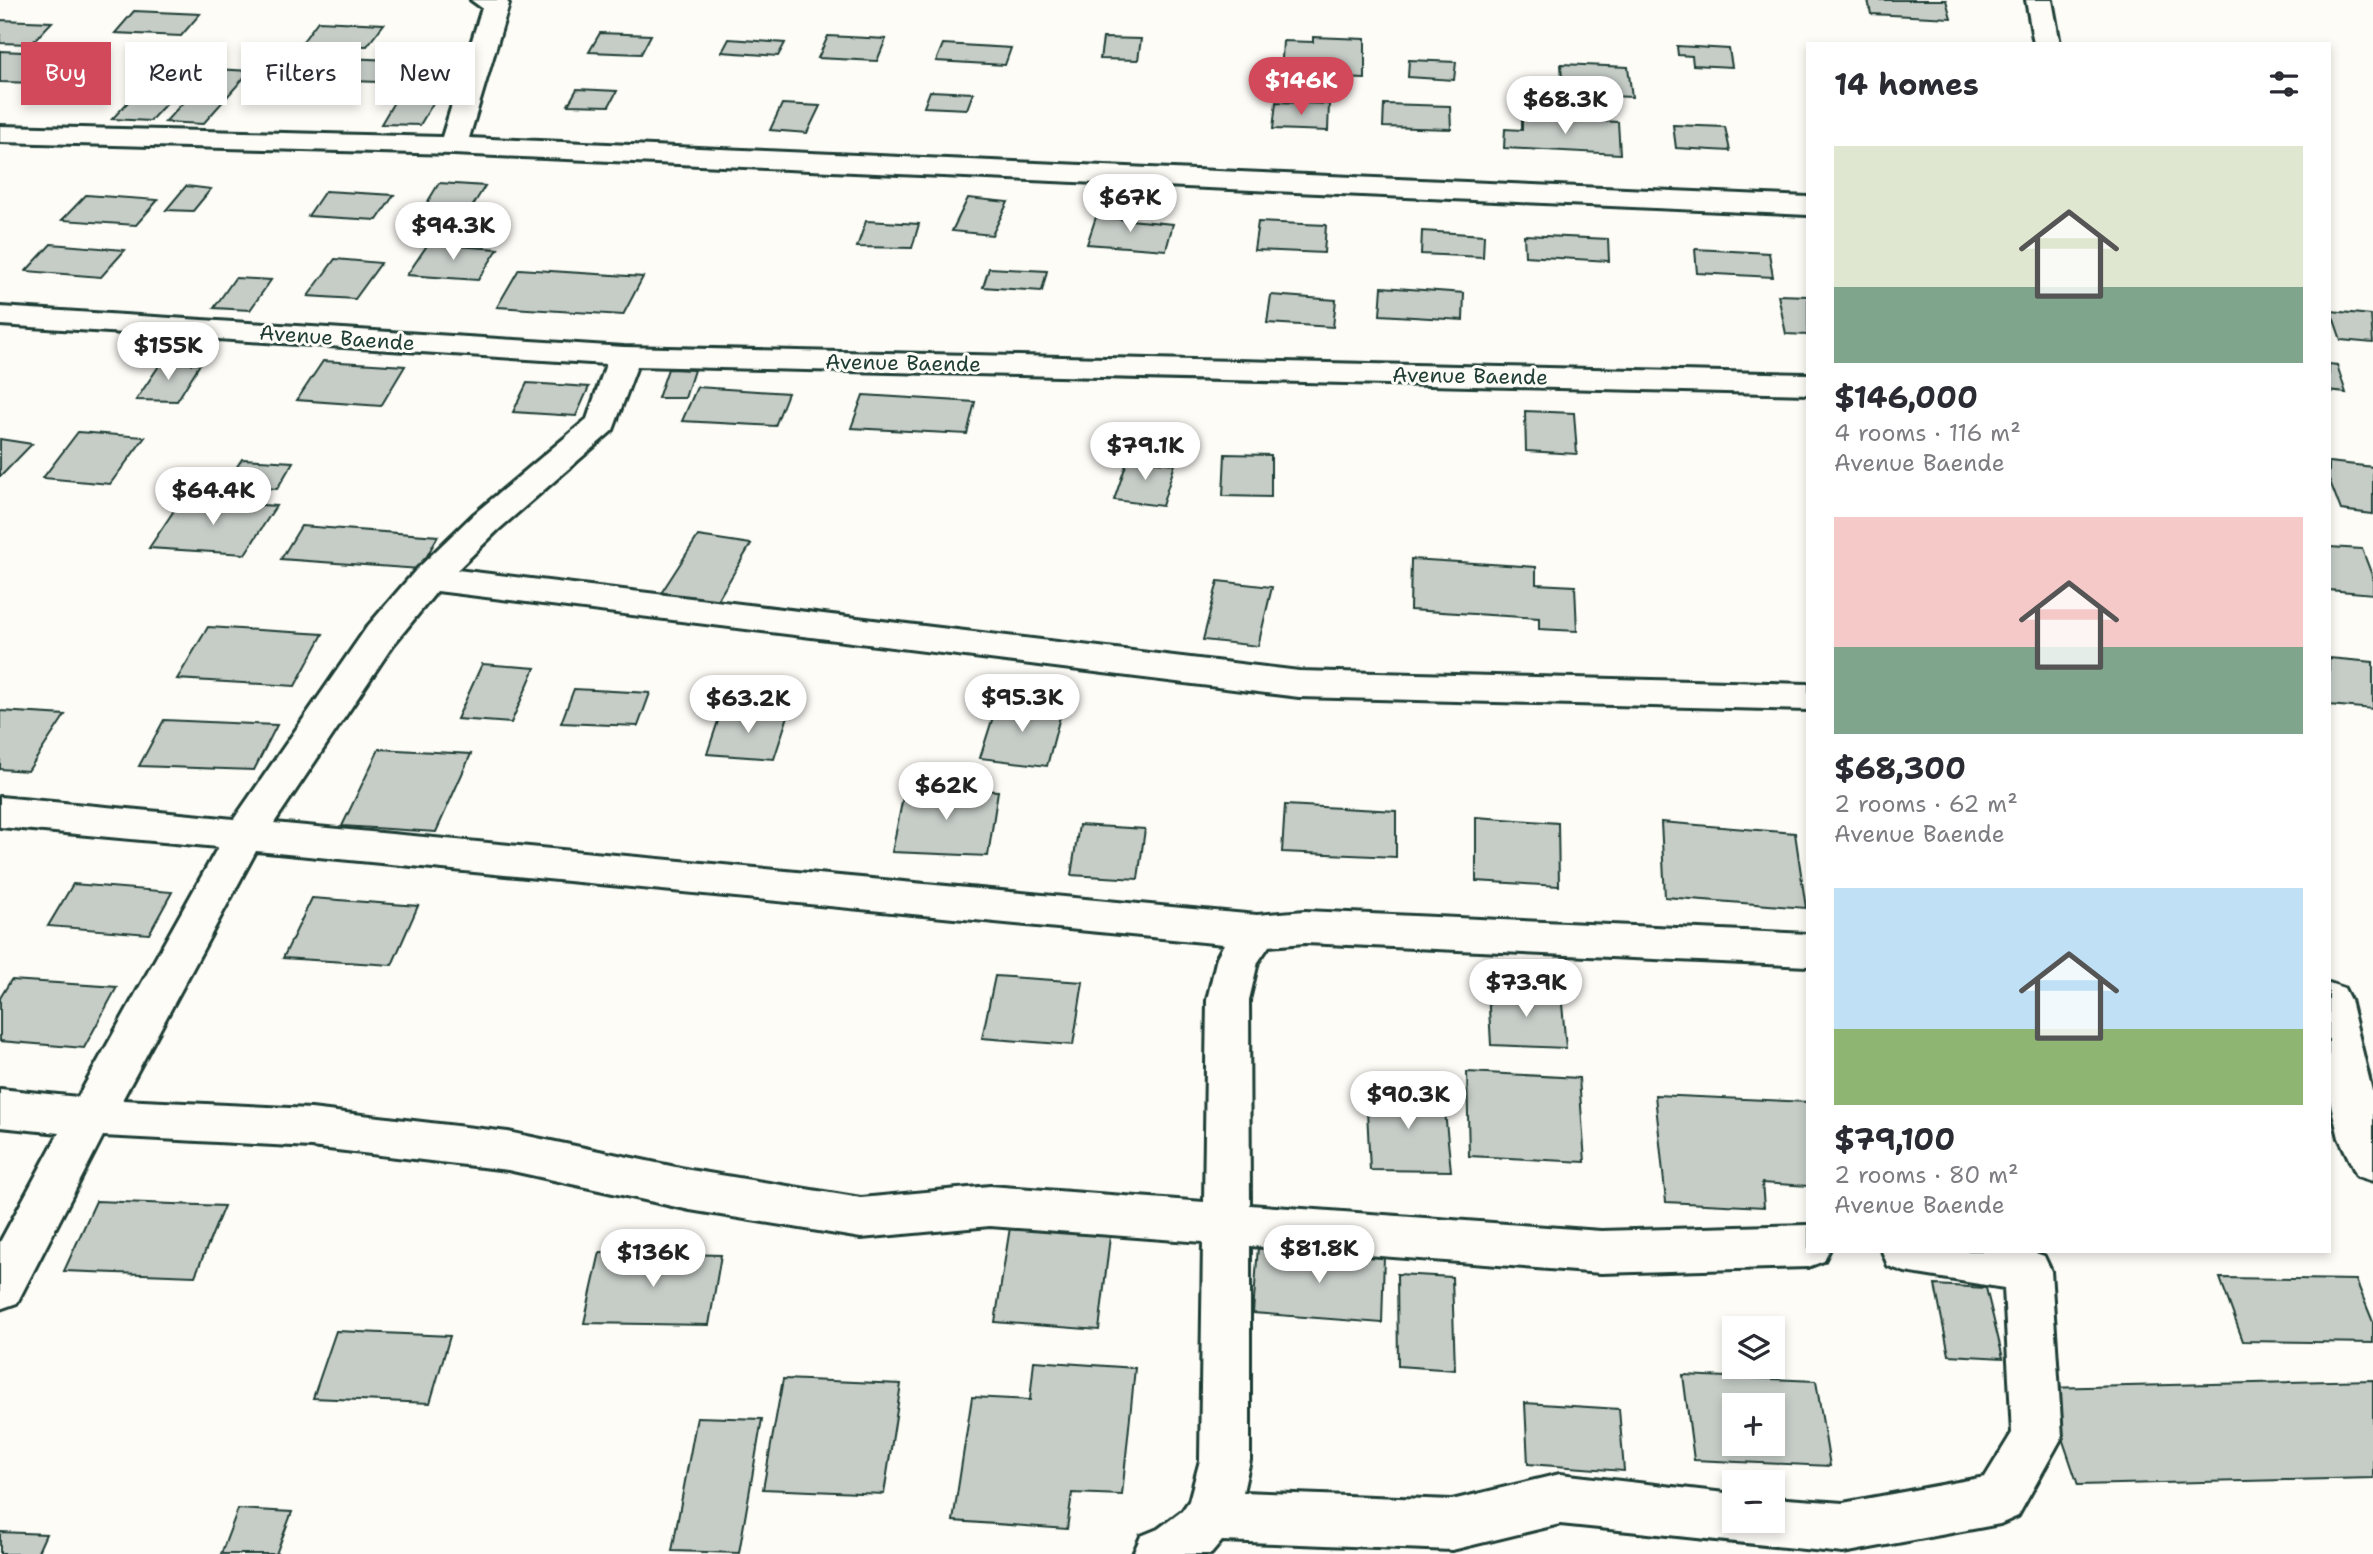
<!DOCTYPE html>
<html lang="en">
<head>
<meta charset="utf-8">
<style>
	:root { --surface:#fff; --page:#f2f2f3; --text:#2b2b33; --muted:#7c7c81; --accent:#d1495b }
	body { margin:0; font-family:"Shantell Sans",sans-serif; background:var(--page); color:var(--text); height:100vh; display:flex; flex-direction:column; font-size:26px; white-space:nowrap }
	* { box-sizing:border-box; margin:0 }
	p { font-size:23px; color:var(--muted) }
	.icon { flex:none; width:38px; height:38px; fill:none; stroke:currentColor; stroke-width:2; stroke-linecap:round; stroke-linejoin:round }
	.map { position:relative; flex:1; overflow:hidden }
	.side { position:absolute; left:1806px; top:42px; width:525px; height:1211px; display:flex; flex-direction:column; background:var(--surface); border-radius:0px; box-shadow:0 4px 10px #0003 }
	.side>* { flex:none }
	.banner { position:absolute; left:21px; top:42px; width:665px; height:63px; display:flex; gap:14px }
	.tools { position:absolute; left:1722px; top:1316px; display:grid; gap:14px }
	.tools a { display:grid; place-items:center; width:63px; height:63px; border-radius:0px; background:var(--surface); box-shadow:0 4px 10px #0003; font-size:35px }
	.price { position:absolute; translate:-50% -60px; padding:0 16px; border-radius:24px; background:#fff; color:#222; font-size:23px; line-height:46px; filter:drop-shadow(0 2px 4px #0008) }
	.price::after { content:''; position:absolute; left:50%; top:42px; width:21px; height:16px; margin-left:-10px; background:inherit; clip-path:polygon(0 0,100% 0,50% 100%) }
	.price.selected { background:var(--accent); color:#fff }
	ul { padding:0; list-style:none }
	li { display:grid; align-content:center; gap:14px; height:371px; padding:0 28px }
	li span { display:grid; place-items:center; height:217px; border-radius:0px; color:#555 }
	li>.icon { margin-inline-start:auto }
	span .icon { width:126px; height:126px; fill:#fffc; stroke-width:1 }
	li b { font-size:30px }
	h2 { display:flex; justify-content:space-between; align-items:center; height:84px; padding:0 28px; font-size:30px }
	.chip { padding:0 24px; border-radius:0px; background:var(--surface); box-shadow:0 4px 10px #0003; font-size:24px; line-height:63px }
	.chip.selected { background:var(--accent); color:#fff }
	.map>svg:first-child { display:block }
	.building { fill:#c6cdc7; stroke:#1f3d34; stroke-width:2; fill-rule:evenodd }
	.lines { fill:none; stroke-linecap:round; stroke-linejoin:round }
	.minor-casing { stroke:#1f3d34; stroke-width:6 }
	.minor { fill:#fdfcf7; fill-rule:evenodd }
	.labels { text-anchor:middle; stroke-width:6; stroke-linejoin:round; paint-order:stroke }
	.street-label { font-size:21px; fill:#1f3d34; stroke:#fdfcf7 }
</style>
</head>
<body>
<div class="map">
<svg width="2373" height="1554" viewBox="0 0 2373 1554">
	<rect width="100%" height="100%" fill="#fdfcf7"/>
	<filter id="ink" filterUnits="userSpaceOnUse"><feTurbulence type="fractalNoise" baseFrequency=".0143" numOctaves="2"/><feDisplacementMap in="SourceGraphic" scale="14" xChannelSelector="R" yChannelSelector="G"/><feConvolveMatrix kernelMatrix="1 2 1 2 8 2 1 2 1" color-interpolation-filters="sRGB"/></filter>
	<g filter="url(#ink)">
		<!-- building -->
		<path class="building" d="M1868,0h78l5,18 -80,-4z
			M134,11l66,3 -19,22 -66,-3z
			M0,20l52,2 -21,22 -31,-1z
			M318,21l66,3 -17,22 -66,-2z
			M600,33l51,2 -10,19 -52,-2z
			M828,36l58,3 -9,22 -59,-3z
			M1313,37l52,2v40l-84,-3 2,-35 30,1z
			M1103,38l38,1 -3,21 -38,-1z
			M729,39l56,4 -7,13 -56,-4z
			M943,44l68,4 -6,17 -69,-4z
			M1677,46l52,3 3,18 -39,-2 -1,-9 -14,-1z
			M0,51l67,3 -28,29 -39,-1z
			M271,55l146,6 -14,22 -149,-6z
			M1409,60l47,2 -2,18 -46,-3z
			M1561,64l67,3 4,30 -69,-3z
			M162,66l36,3 -48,52 -38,-2z
			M214,69l36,2 -47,53 -38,-2z
			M577,89l40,2 -8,15 -41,-1z
			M930,91l43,2 -6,16 -43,-2z
			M397,97l39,1 -16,27 -39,-1z
			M1276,102l53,2 -1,27 -55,-2z
			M782,104l38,2 -13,27 -37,-3z
			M1384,104l66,2 1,23 -68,-2z
			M1522,117l96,5 2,32 -116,-6 1,-19 17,1z
			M1673,125l52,2 5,24 -54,-3z
			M439,183l46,3 -32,52 -46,-2z
			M186,186l25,3 -18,22 -27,-1z
			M325,191l69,4 -17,25 -69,-4z
			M86,195l72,5 -22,25 -74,-5z
			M968,198l40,4 -16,33 -40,-4z
			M1096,217l77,7 -7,26 -79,-6z
			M866,221l53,3 -7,24 -55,-1z
			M1258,222l68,3 -2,28 -70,-3z
			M1422,231l62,4 -1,22 -62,-3z
			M1524,235l84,4 1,22 -84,-5z
			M51,244l74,6 -24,27 -75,-6z
			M428,244l70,5 -20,31 -71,-5z
			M1695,249l74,4 4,24 -76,-4z
			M335,259l46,4 -26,36 -47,-3z
			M989,268l58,3 -5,20 -59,-4z
			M519,269l124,8 -20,38 -126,-8z
			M235,278l36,2 -21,30 -36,-2z
			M1382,287l82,6 -1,27 -83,-5z
			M1271,295l65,5 -3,27 -66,-4z
			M1778,295l30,1v39l-22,-1z
			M2331,311l40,4 2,28 -32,-3z
			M323,361l82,5 -24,40 -84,-6z
			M161,363l39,1 -23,37 -41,-1z
			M2329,364l8,1 9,28 -17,-2z
			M668,369l26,1 -9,28h-27z
			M527,383l62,4 -13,29 -63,-4z
			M697,387l91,6 -13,33 -93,-5z
			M863,395l112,7 -8,32 -116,-6z
			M1525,411l49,2 3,41 -51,-3z
			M78,432l67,5 -35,47 -67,-6z
			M0,439l32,5 -31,32h-1z
			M1225,454l46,1v42l-48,-1z
			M242,459l51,3 -16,27 -52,-4z
			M1128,459l47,5 -13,42 -48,-6z
			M2329,462l44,5v47l-32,-4 -12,-31z
			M181,500l95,6 -31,48 -96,-6z
			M301,526l137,10 -18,33 -139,-10z
			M698,536l53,8 -38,64 -55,-10z
			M2329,547l33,2 11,29v16l-44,-4z
			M1411,559l125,8v17l39,2 2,45 -38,-2v-11l-129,-8z
			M1218,581l54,6 -14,59 -55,-6z
			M208,627l115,7 -28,52 -118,-7z
			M2329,658l44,4v47l-44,-4z
			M482,664l53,4 -24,55 -54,-4z
			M574,689l76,4 -12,33 -77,-3z
			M998,701l64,8 -15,57 -67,-8z
			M0,711l65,4 -37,56 -28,-2z
			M721,712l67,4 -14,43 -67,-5z
			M164,720l113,5 -23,45 -115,-4z
			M379,749l92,5 -35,78 -94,-6z
			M905,787l93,4 -10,65 -96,-4z
			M1285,805l111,6v46l-114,-5z
			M1476,817l82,6 1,63 -83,-5z
			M1661,822l134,11 11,75 -141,-11z
			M1079,825l66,4 -7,50 -67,-4z
			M73,884l99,8 -23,42 -101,-8z
			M312,898l106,8 -26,59 -109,-7z
			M995,976l88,6 -10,63 -91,-7z
			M11,980l106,7 -33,61 -84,-7v-43z
			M1488,990l73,3 5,55 -75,-3z
			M1467,1072l112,6 6,84 -116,-6z
			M1366,1091l77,1 8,79 -81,-1z
			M1655,1095l153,7v84l-46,-3 2,24 -98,-5z
			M96,1201l128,5 -29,70 -131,-5z
			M1011,1221l100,7 -12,102 -104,-8z
			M1258,1247l126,9 -2,67 -129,-10z
			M600,1252l121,3 -12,70 -125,-2z
			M1397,1274l55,3 3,93 -57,-4z
			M2220,1278l136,2 17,42v21l-130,-2z
			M1935,1285l51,3 17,70 -54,-3z
			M336,1331l114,5 -20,67 -117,-5z
			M1034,1361l101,7 -13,127 -50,-2 -5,36 -114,-8 19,-124 58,3z
			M1683,1375l133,6 14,85 -136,-6zM1734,1405h39v39h-39z
			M783,1379l118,5 -17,110 -121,-5z
			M2373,1380v98l-295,7 -33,-97z
			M1525,1403l94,6 5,62 -96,-7z
			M697,1417l65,2 -23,134 -67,-2z
			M238,1509l54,3 -16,42h-55z
			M0,1532l46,2 -9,20h-37z"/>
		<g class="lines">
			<!-- minor casing -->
			<g class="minor-casing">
				<path id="minor" d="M471,0h35l3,4 -40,134 1339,59v18l-1355,-61 -453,-12v-16l442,11 40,-129z
					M2026,0h26l8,44h-26z
					M0,307l624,40 1184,27v20l-1171,-28 -24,64 -115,100 -41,40 842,101 509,13v26l-509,-13 -862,-106 -44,54 -119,178 983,92 48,-4 503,23v32l-503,-23 -36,3 -11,16 -9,38 1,205 351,26 207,-6v26h21l-5,10 -16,6 -207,6 -351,-27v214l-7,32 209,8 108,-26 174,20v27h39v-23l70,5 142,-26 27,-44 -8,-145 -99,-16 -17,-6 -6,-15h148l14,5 7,15 11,166 -44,79 -18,8 -157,29 -283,-29 -108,26 -230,-9 -11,13h-78l8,-18 17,-7 24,-18 7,-10 11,-41 3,-218 -213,-16 -129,12 -171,-28 -182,-40 -197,-23 -208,-11 -86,167 -17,6v-67l59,-109 -59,-6v-38l78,8 140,-250 -218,-20v-30l234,22 133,-192 49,-57 58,-56 113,-95 19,-55 -606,-39zM256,851l968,93 -7,13 -10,43 -3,202 -214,-16 -129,12 -171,-28 -182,-38 -197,-23 -189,-9z
					M2329,983l15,5 6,12 23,95v86l-16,-5 -18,-38 -10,-42z"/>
			</g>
			<!-- minor -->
			<use href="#minor" class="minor"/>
		</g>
	</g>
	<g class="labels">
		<!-- street labels -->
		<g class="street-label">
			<text transform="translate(337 338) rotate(4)" y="7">Avenue Baende</text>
			<text transform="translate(903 363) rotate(1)" y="7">Avenue Baende</text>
			<text transform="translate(1470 376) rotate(1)" y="7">Avenue Baende</text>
		</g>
	</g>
</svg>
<div class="tools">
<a><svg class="icon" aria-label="layers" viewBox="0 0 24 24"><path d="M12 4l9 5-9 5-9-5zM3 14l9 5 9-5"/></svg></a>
<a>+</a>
<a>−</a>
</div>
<b class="price selected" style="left:1301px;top:117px">$146K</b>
<b class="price" style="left:1565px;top:136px">$68.3K</b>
<b class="price" style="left:1130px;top:234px">$67K</b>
<b class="price" style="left:453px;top:262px">$94.3K</b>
<b class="price" style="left:168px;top:382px">$155K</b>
<b class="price" style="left:1145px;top:482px">$79.1K</b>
<b class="price" style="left:213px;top:527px">$64.4K</b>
<b class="price" style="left:1022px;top:734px">$95.3K</b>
<b class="price" style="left:748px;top:735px">$63.2K</b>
<b class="price" style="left:946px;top:822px">$62K</b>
<b class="price" style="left:1526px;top:1019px">$73.9K</b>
<b class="price" style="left:1408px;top:1131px">$90.3K</b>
<b class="price" style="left:1319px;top:1285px">$81.8K</b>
<b class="price" style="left:653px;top:1289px">$136K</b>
<div class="banner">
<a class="chip selected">Buy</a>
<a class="chip">Rent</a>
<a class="chip">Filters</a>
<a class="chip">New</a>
</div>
<section class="side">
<h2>14 homes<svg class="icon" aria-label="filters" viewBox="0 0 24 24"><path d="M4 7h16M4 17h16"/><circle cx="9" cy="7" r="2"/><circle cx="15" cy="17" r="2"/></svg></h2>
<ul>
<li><span style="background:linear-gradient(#dfe7d0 65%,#7fa58c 0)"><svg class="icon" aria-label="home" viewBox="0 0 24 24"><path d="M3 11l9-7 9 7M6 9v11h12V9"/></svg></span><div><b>$146,000</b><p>4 rooms · 116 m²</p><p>Avenue Baende</p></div></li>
<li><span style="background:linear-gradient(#f6c9c9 60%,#7fa58c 0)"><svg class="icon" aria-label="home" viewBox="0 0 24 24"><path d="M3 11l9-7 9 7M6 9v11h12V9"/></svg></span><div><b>$68,300</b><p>2 rooms · 62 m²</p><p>Avenue Baende</p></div></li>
<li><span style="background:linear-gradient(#bfe0f5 65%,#8fb573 0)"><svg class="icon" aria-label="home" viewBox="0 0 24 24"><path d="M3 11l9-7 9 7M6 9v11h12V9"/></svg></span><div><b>$79,100</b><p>2 rooms · 80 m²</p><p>Avenue Baende</p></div></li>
</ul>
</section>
</div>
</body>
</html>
